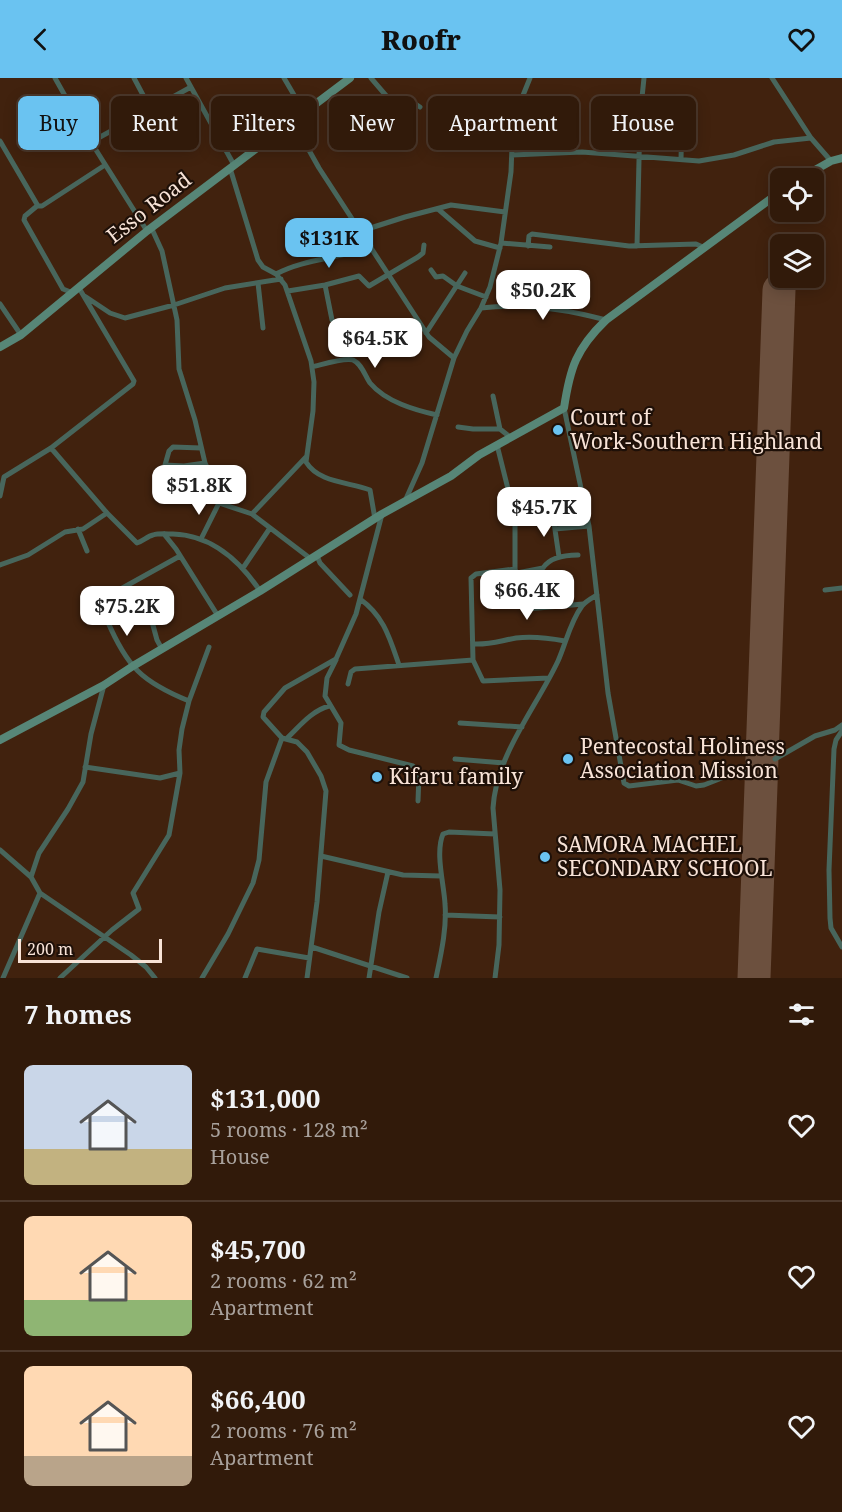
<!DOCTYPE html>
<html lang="en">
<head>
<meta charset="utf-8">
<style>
	:root { --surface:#311a0a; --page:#392313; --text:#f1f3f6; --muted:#a8a19c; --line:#4c382b; --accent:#6ac3f1 }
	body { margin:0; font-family:"Noto Serif",serif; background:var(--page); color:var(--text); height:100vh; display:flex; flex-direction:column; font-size:22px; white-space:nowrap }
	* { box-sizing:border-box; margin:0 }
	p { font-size:20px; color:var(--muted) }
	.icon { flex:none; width:33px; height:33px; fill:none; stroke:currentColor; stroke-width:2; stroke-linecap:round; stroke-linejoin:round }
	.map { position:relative; height:900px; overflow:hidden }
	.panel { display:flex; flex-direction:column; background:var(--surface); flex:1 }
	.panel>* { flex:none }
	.hud { position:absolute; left:18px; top:18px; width:807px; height:54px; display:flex; gap:12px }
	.fabs { position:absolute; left:770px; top:90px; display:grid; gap:12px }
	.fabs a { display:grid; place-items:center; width:54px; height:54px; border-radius:9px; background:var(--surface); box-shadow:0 3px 15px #0003,0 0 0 2px var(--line); font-size:30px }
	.scale { position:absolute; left:18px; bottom:15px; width:144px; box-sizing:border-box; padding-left:6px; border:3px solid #f8e3d7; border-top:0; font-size:16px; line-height:21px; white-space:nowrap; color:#f8e3d7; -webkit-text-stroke:4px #1e1008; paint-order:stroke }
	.price { position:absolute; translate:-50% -51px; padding:0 14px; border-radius:12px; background:#fff; color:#222; font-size:20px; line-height:39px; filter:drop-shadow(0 2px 3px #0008) }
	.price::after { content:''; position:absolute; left:50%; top:36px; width:18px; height:14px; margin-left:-9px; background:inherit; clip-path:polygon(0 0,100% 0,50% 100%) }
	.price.on { background:var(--accent); color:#111 }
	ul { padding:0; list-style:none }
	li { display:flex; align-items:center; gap:18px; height:150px; padding:0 24px }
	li+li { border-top:2px solid var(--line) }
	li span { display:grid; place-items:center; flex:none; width:168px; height:120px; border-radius:9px; color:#555 }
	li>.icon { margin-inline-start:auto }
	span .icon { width:72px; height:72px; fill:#fffc; stroke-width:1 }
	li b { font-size:26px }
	h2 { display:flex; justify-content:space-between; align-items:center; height:72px; padding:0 24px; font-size:26px }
	.tag { padding:0 21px; border-radius:9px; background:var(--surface); box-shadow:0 3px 15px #0003,0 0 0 2px var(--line); font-size:21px; line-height:54px }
	.tag.on { background:var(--accent); color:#111 }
	header { display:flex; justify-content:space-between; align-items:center; height:78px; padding:0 24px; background:var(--accent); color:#111; font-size:27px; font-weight:800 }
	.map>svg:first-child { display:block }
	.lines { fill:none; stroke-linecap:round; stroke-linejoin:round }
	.runway { stroke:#6c503e; stroke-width:33 }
	.street { stroke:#48665c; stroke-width:5 }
	.secondary { stroke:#578677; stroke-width:8 }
	.poi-dot { fill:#6ac3f1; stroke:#1e1008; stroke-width:2 }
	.labels { text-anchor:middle; stroke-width:4.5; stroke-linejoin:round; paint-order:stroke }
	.street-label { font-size:21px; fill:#f8e3d7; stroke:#1e1008 }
	.poi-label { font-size:21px; fill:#f8e3d7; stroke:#1e1008; text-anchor:start }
</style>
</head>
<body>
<header><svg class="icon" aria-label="back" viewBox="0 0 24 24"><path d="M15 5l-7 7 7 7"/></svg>Roofr<svg class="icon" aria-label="heart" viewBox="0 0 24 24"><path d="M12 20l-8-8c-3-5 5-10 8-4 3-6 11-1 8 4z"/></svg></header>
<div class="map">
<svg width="842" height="900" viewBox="0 0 842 900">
	<rect width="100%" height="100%" fill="#41220e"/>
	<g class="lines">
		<!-- runway -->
		<path class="runway" d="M754,900l25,-688"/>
		<!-- street -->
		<path class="street" d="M55,0l36,64 56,89
			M134,0l17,32
			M186,0l48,87
			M284,0l20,34
			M371,0l24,28 3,1 8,-9 14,9
			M772,0l39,60 20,23
			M292,42l27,48 110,169 25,21
			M0,63l38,65h4l63,-41
			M91,64l100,-55
			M512,77l70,-3 117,9 35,-6 40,-13 37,-4
			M681,82l1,-48
			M230,90l28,92 5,7 13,7 9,11 26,76 3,21 -1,29 -7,51c13,21 43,20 64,28l5,29
			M37,128l-12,10 -1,4 39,69 10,4
			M438,131l37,32 25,7
			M151,149l11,24 15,69 2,49 16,51 10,43 14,28v12l33,11 59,45
			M361,153l44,-14 46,-12 54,7
			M501,165l49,4
			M528,168l1,-10 3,-2 97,12 67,-2 9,4
			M637,168l3,-129 4,-39
			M431,192l5,7 7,-1 14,10 29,11
			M276,196c30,-16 65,-15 95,-28
			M258,205l5,45
			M325,207l7,35
			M288,213l37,-6 34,-9 10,10 49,-29 5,-4 1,-8
			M86,219l24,16 15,5 49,-13 51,-17 56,-9
			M0,226l21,31
			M481,230c41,-5 85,1 125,12
			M426,255l39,-60
			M312,289c9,-2 33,-10 41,-7 9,4 12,16 17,23 16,19 45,27 67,32
			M493,318l7,33 10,8
			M564,330l25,118 19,167 16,90 5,3 49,-6 18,6 8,-1 43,-17
			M458,349l15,2h27
			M497,367l18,72v52l-39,5 -5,4 2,82 10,21 66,-3
			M51,370l56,65
			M201,370l-28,-1 -4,4 -4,14 19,1 21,-3
			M0,418l4,-19 47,-29 82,-64 1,-3 -55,-93
			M405,423l17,-38 32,-105 13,-27 14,-23 9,-21 11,-44 10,-71 2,-52 17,-42
			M252,436l54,-57
			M553,438l6,41
			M78,451l9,22
			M555,451l34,-3
			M164,456l12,15 42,67
			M201,461l18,-36
			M317,478l3,7 30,32
			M0,487l28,-10 37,-23 18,-3 24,-16 30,30c6,-2 11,-7 16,-8 6,-2 14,-1 20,-1 38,1 67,27 87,57
			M243,490l27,-40
			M515,491l12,40 56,-5
			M517,495l26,-5c7,-11 21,-13 35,-13
			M825,512l17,-2
			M117,513l63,-35
			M360,521c24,17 30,40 39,66
			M148,529l9,33 5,9
			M473,566c17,1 26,-3 43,-6 16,-2 33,0 49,3
			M336,582l-9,18 -2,18 16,27 -2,22 10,5 64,16 6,9 -1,26
			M348,606l3,-12 4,-3 118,-9
			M189,623l20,-54
			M460,645l62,4
			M842,653l-6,9 -2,9 -5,121 1,48 1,10 11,19
			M286,661c13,-12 25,-28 43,-33
			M455,681l49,4
			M775,681l40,-23 20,-6 7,-5
			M85,689l75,11 20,-5
			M0,772l31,27 9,16 -37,85
			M321,778l82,19 38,1
			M31,799l8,-24 29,-44 15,-27 8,-48 13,-49
			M40,815l91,62 15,12 9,11
			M445,837l55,2
			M312,869l95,31
			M60,900l52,-48 27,-21 -6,-16 36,-58 11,-62 -1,-23 3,-21 7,-28c-47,-19 -62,-34 -82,-81
			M202,900l26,-44 25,-51 6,-23 7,-78 16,-44
			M245,900l12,-29 52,9
			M307,900l10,-76 9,-111 -5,-15 -14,-24 -10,-10 -15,-4 -19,-21 1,-5 21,-24 51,-29 20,-45 26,-100
			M369,900l10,-66 9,-40
			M436,900c5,-24 11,-50 9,-74 -1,-20 -10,-51 -2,-70l6,-2 46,2
			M495,900l4,-33 1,-55 -7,-82c3,-53 43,-100 65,-147 8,-18 12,-39 24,-55 4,-5 10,-8 15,-11"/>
		<!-- secondary -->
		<path class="secondary" d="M801,100l30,-17 11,-3
			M0,269l21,-12 126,-104 203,-153
			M0,662l104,-55 29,-19 127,-75 122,-77 69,-38 28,-21 85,-47c6,-40 12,-59 42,-88l174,-128"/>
	</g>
	<!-- markers -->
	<g class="poi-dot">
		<circle cx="558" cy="352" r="6"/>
		<circle cx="568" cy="681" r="6"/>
		<circle cx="377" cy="699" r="6"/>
		<circle cx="545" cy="779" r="6"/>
	</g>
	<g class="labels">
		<!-- street labels -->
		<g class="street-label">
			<text transform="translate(149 130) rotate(-38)" y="7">Esso Road</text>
		</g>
		<!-- poi labels -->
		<g class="poi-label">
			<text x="570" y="347">Court of<tspan x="570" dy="24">Work-Southern Highland</tspan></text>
			<text x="580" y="676">Pentecostal Holiness<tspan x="580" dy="24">Association Mission</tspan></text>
			<text x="389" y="706">Kifaru family</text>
			<text x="557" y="774">SAMORA MACHEL<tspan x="557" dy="24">SECONDARY SCHOOL</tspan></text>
		</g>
	</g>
</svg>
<div class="fabs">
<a><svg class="icon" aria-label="locate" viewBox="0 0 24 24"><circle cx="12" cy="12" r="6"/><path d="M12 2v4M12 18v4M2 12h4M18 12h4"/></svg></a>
<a><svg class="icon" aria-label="layers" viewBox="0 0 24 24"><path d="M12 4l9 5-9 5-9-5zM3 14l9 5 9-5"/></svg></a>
</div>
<div class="scale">200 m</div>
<b class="price on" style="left:329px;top:191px">$131K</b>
<b class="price" style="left:543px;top:243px">$50.2K</b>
<b class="price" style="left:375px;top:291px">$64.5K</b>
<b class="price" style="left:199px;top:438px">$51.8K</b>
<b class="price" style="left:544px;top:460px">$45.7K</b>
<b class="price" style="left:527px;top:543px">$66.4K</b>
<b class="price" style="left:127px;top:559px">$75.2K</b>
<div class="hud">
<a class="tag on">Buy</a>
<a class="tag">Rent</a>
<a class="tag">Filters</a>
<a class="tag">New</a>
<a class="tag">Apartment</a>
<a class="tag">House</a>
</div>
</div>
<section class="panel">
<h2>7 homes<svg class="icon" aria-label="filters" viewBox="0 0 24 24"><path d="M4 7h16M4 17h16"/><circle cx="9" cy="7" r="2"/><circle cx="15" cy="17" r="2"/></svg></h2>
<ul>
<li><span style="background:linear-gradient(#c9d6e8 70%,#c2b280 0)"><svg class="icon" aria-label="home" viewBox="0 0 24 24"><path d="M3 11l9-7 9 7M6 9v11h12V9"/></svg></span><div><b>$131,000</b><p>5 rooms · 128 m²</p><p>House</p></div><svg class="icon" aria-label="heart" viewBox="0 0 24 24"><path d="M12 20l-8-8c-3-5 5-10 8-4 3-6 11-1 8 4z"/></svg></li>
<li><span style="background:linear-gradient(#ffd9b3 70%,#8fb573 0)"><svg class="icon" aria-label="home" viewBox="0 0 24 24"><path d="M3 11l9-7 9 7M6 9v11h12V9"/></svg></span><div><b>$45,700</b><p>2 rooms · 62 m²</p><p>Apartment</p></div><svg class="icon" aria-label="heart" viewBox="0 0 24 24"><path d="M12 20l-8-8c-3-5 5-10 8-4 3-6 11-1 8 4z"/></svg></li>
<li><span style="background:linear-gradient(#ffd9b3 75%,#b9a48a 0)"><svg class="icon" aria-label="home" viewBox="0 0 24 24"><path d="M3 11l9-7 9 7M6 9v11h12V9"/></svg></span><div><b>$66,400</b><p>2 rooms · 76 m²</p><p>Apartment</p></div><svg class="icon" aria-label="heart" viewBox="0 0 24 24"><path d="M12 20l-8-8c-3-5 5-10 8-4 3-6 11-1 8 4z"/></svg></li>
</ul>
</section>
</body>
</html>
